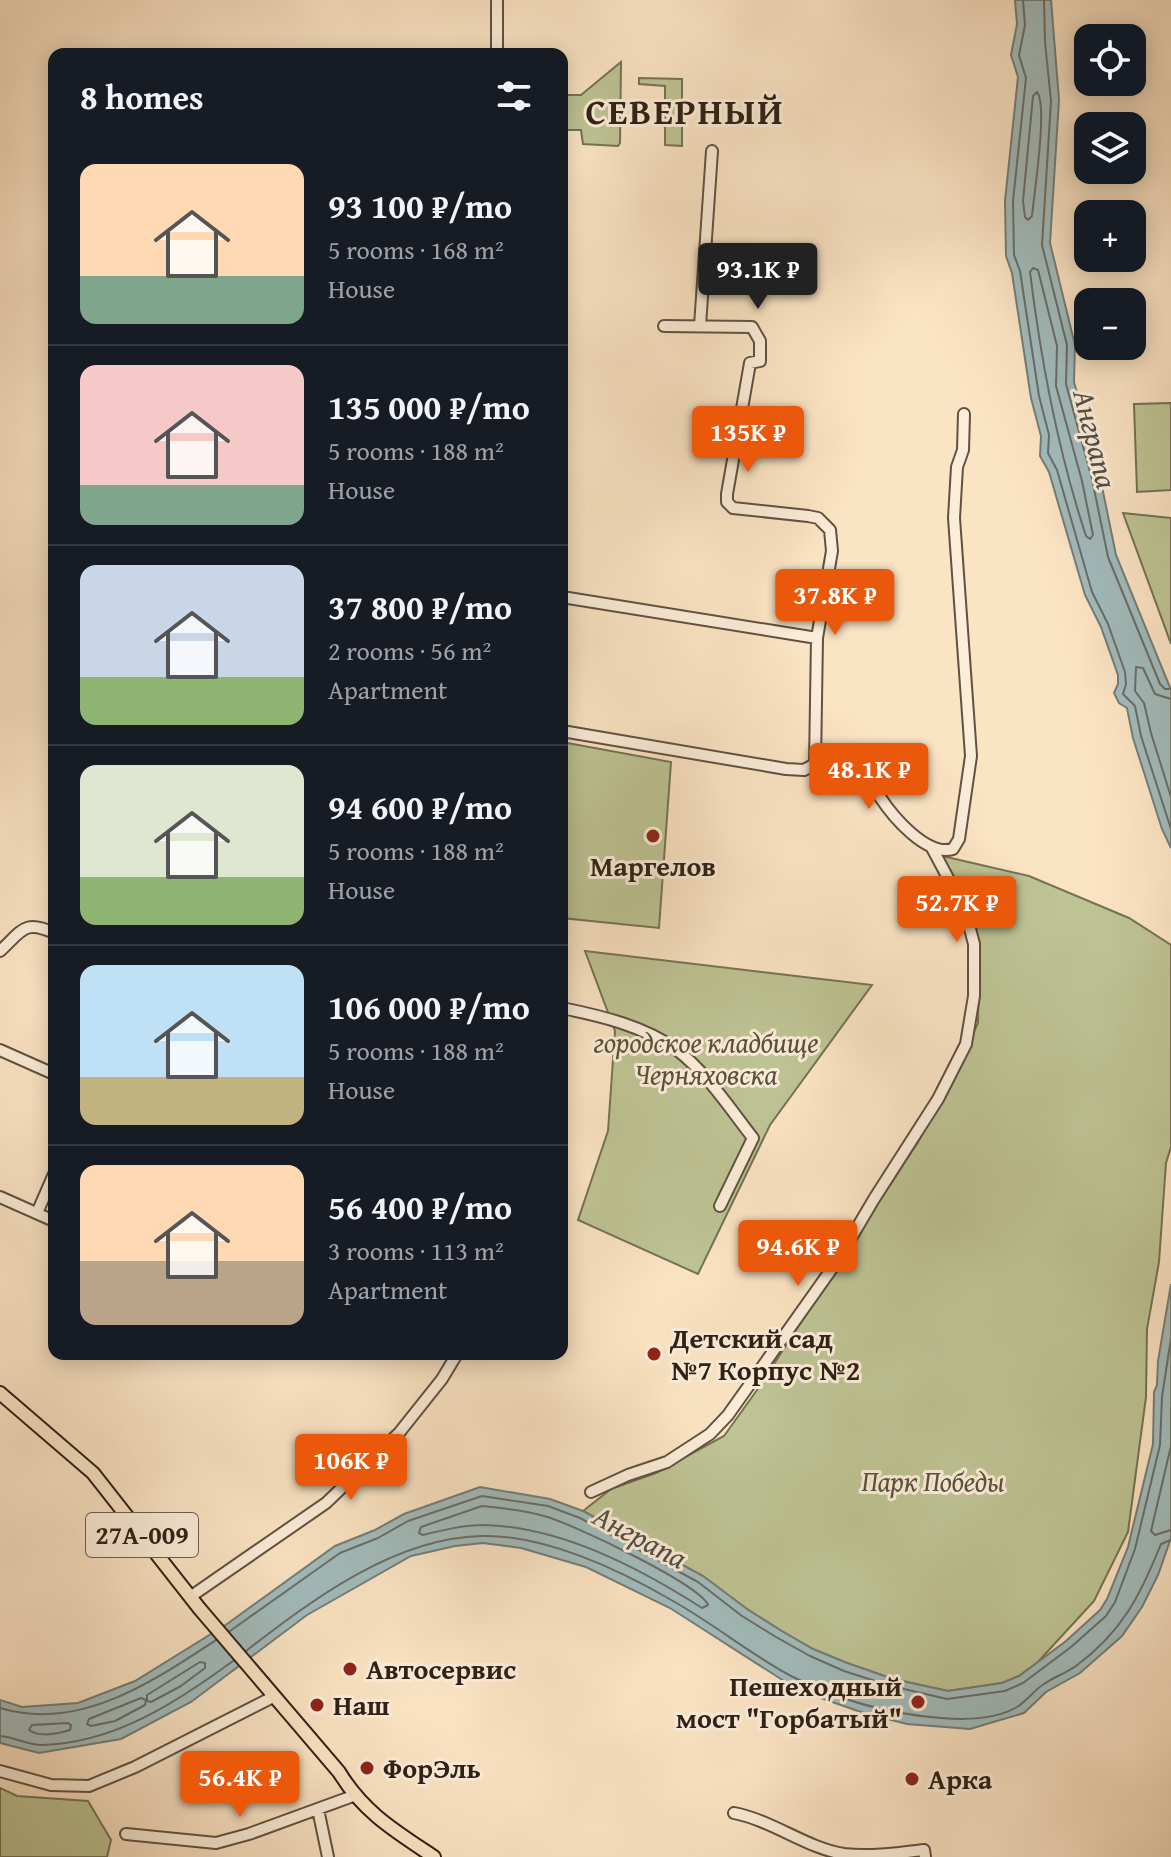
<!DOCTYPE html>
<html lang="en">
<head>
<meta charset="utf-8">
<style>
	:root { --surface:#171b24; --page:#242831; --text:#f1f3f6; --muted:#9ea1a6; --line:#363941; --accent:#ea580c }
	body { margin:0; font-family:"Gentium Book Plus",serif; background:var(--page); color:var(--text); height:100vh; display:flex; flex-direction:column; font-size:30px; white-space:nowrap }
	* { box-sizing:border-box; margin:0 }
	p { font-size:26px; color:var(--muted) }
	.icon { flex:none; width:44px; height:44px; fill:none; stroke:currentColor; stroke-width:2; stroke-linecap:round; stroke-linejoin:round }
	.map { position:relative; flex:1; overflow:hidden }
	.sheet { position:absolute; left:48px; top:48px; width:520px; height:1312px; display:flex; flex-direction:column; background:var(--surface); border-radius:16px; box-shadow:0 4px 20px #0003 }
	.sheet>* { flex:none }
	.fabs { position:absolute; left:1074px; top:24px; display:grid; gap:16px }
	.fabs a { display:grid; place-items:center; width:72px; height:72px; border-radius:16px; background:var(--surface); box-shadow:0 4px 20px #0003; font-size:40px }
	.price { position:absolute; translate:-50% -68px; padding:0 18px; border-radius:8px; background:var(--accent); color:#fff; font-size:26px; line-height:52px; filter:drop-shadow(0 2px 4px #0008) }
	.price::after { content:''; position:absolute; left:50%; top:48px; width:24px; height:18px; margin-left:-12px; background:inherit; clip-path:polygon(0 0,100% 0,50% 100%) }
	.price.on { background:#222; color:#fff }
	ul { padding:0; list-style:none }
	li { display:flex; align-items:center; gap:24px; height:200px; padding:0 32px }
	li+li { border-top:2px solid var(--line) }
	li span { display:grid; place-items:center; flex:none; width:224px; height:160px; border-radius:16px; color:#555 }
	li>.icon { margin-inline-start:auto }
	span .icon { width:96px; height:96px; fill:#fffc; stroke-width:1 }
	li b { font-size:34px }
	h2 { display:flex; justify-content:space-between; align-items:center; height:96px; padding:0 32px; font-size:34px }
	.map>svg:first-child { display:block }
	.green { fill:#bec494; stroke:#767255; stroke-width:2 }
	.water { fill:#a2bcbd; stroke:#747e7a; stroke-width:2 }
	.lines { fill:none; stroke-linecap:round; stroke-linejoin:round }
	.shore { stroke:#686e6a; stroke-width:2 }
	.minor-casing { stroke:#615142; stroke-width:14 }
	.major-casing { stroke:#2e2016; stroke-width:16 }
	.minor { stroke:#fcedd9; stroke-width:10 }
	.major { stroke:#fbe4c4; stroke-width:12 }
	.poi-dot { fill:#8f2418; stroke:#fcedd9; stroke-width:3 }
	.labels { text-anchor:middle; stroke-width:6; stroke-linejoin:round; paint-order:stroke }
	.shield { fill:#fcedd9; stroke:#6c5e50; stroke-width:2 }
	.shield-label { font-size:26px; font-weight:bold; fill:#2e2016 }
	.poi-label { font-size:28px; font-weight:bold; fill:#2e2016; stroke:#fcedd9; text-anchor:start }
	.park-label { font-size:28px; font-style:italic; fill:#59513c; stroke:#fcedd9 }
	.water-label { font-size:30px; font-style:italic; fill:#514f48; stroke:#fcedd9 }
	.district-label { font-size:36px; font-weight:bold; letter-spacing:2px; fill:#2e2016; stroke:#fcedd9 }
</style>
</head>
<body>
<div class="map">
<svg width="1171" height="1857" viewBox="0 0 1171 1857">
	<rect width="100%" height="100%" fill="#fbe4c4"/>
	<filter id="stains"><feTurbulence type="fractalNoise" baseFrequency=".0025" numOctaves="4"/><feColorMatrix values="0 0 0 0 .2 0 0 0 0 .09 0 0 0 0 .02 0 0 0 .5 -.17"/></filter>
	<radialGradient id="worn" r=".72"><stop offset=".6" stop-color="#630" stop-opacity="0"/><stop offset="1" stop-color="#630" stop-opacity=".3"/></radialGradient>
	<!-- green -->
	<path class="green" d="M621,62l-1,81 -2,3 -35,-2 -2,-14h-19v-35h19z
		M639,78l43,1v67l-17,-1v-59l-26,-2z
		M1171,403v87l-34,2 -3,-88z
		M1123,513l48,5v126z
		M562,742l109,20 -12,166 -97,-10z
		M938,855l91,21 100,42 42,27v202l-5,16 -7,99 -12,67 -1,68 -18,135 -34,69 -57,62 -18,13 -17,7 -54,8 -55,-12 -46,-16 -34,-14 -33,-19 -33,-21 -44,-33 -120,-65 28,-22 45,-16 68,-37 33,-46 161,-248 28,-50 32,-69 1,-71 -13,-47z
		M585,951l287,34 -102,140 -72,149 -120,-54 30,-89 7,-100z
		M0,1788l17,8 71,5 23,39 -4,17h-107z"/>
	<!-- water -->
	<path class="water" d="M1015,0h36l8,100 -9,143 25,102 -1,37 26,95 16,78 55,135v158l-9,-19 -29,-91 -6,-30 -8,-5 -5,-10 4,-9v-9l-17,-48 -16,-32 -36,-123 -9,-16 1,-20 -10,-38 -19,-125 -6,-17 -1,-55 13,-124 -7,-22 6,-31z
		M1171,1284v254l-13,37 -16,32 -20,29 -42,37 -34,19 -22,21 -54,16 -63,-5 -43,-11 -52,-18 -28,-14 -114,-73 -84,-41 -65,-19 -38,-5 -28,3 -44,10 -104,59 -116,87 -70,37 -82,14 -39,-10v-43l22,7 56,-4 57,-22 92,-57 108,-78 40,-16 29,-16 76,-27 70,12 33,12 120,65 44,33 33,21 33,19 34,14 46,16 55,12 54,-8 17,-7 47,-35 34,-31 7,-11 21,-52 25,-103 1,-52 3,-7 1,-24z"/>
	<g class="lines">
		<!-- shore -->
		<path class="shore" d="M1023,0l2,25 -6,30 7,23 -13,123 1,54 6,16 19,125 10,39 -1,18 9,17 35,122 16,32 17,48 1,12 -3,10 12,12 6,30 30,93
			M1044,0l1,42 6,59 -9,144 25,100 -1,39 26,95 16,78 52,127 5,5h6
			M1037,92c11,13 -3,102 -5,124l-4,4 -3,-3 -2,-16 10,-105z
			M1033,268l5,2 19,76 -1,40 26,95 11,54 -3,4 -4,-3c-28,-85 -45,-174 -56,-264z
			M1171,699l-16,-5 -12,-26 -7,-1 -1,24 9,12 7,30 20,64
			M1171,1407v39l-20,85 4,4 16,-5
			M482,1506c21,2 42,4 62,10 27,7 155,68 164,89l-6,3c-64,-41 -141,-81 -218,-83 -21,0 -41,5 -61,10l-4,-2 2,-6z
			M230,1631l110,-78 38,-15 30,-17 74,-25 66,10 32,12 118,64 44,34 34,21 34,19 34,15 47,15 56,13 58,-8 18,-8 48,-36 35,-31 9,-14 20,-53 25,-104 2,-48 9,-59
			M246,1651c66,-51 148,-113 235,-115 63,-2 139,34 192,65 41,23 77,53 118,75 47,24 97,38 150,42 24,2 54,2 76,-11 10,-6 17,-17 27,-23 10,-7 22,-11 32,-18 46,-34 64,-70 85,-122l10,-4
			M200,1662l5,1v5l-24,18 -30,16 -4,-1v-6z
			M141,1698l5,2 -1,5 -30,16 -24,5 -4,-2 2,-5z
			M0,1708c79,24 152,-26 216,-68
			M68,1723l3,2 -1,5c-13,4 -30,8 -41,0l3,-5z
			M0,1736c14,1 28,9 42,9 73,-2 135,-43 191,-84"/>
		<!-- minor casing -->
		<g class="minor-casing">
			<path id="minor" d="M497,54v-54
				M664,326l88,1 8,14v20l-10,2 -23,131v8l6,6 75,8 10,2 12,12 2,21 -15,87 -2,126
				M700,326l12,-175
				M562,597l255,41
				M562,731l224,38 18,1 11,-6
				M815,764l54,3c3,10 6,21 11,30 13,20 47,60 73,52l6,-10 12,-83 -17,-238 3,-51 6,-17 1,-36
				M0,951c22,-20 24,-32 54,-18
				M562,1008c39,8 82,18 115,42 29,22 54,60 76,88l-33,68
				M0,1050l54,24
				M0,1197l54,24
				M37,1213l17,-39
				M591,1492l37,-17 39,-13 43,-28 18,-19 110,-155 36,-61 64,-100 28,-55 8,-48v-52l-9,-34 -33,-62
				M190,1597l136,-94 73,-70 43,-54 15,-25
				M0,1771l51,14 38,1 46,-19 138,-70
				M318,1809l10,48
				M734,1813c40,8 72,35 110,41 26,3 55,-1 80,-4l1,7
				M126,1834l90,9 33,-9 104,-38"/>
		</g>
		<!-- major casing -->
		<g class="major-casing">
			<path id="major" d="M0,1393l93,80 106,135 140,164c25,41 56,59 95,85"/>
		</g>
		<!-- minor -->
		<use href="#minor" class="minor"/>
		<!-- major -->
		<use href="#major" class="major"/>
	</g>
	<!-- markers -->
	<g class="poi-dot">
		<circle cx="653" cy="836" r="8"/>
		<circle cx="654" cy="1354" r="8"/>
		<circle cx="350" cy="1669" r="8"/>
		<circle cx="918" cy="1702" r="8"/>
		<circle cx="317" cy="1705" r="8"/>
		<circle cx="367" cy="1768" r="8"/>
		<circle cx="912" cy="1779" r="8"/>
	</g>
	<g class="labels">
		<!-- shield labels -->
		<rect class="shield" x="86" y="1513" width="112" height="44" rx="6"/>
		<g class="shield-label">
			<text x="142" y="1544">27А-009</text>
		</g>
		<!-- poi labels -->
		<g class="poi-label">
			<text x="653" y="876" text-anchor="middle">Маргелов</text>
			<text x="670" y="1348">Детский сад<tspan x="670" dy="32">№7 Корпус №2</tspan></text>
			<text x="366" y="1679">Автосервис</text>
			<text x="902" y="1696" text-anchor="end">Пешеходный<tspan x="902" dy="32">мост "Горбатый"</tspan></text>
			<text x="333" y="1715">Наш</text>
			<text x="383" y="1778">ФорЭль</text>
			<text x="928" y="1789">Арка</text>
		</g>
		<!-- park labels -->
		<g class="park-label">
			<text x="706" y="1052">городское кладбище<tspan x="706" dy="32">Черняховска</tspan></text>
			<text x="933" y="1491">Парк Победы</text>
		</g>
		<!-- water labels -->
		<g class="water-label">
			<text transform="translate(1095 439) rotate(76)" y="10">Анграпа</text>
			<text transform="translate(640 1537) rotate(28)" y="10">Анграпа</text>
		</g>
		<!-- district labels -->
		<g class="district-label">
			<text x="685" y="124">СЕВЕРНЫЙ</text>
		</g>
	</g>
	<rect width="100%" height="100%" filter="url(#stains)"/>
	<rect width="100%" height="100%" fill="url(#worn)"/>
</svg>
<div class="fabs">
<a><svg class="icon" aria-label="locate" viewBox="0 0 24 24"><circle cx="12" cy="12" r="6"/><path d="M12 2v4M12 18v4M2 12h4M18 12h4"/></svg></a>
<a><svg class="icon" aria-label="layers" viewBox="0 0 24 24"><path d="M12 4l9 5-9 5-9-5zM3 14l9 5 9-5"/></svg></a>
<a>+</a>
<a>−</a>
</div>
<b class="price on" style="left:758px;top:311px">93.1K ₽</b>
<b class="price" style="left:748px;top:474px">135K ₽</b>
<b class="price" style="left:835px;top:637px">37.8K ₽</b>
<b class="price" style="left:869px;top:811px">48.1K ₽</b>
<b class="price" style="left:957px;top:944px">52.7K ₽</b>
<b class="price" style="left:798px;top:1288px">94.6K ₽</b>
<b class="price" style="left:351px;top:1502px">106K ₽</b>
<b class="price" style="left:240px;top:1819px">56.4K ₽</b>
<section class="sheet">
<h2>8 homes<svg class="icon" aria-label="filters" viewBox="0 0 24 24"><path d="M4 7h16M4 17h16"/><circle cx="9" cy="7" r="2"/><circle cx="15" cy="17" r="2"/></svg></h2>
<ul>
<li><span style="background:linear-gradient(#ffd9b3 70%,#7fa58c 0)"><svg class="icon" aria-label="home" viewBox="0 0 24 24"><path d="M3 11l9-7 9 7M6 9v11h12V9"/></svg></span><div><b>93 100 ₽/mo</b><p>5 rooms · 168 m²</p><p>House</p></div></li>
<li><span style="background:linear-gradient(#f6c9c9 75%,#7fa58c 0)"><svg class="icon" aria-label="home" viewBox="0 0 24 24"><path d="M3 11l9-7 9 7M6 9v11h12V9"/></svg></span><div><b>135 000 ₽/mo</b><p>5 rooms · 188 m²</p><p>House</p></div></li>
<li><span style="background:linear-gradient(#c9d6e8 70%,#8fb573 0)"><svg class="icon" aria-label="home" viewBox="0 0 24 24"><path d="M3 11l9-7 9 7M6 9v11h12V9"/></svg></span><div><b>37 800 ₽/mo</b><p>2 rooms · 56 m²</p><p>Apartment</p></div></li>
<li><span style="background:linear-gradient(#dfe7d0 70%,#8fb573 0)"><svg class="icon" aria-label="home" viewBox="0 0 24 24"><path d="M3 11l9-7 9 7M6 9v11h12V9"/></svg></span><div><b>94 600 ₽/mo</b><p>5 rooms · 188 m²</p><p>House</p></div></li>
<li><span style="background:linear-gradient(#bfe0f5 70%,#c2b280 0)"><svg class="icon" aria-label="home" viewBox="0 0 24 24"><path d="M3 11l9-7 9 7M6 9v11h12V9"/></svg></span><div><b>106 000 ₽/mo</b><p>5 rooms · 188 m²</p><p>House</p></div></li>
<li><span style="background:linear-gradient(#ffd9b3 60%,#b9a48a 0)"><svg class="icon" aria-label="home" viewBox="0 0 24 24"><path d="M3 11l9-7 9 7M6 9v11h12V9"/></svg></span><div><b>56 400 ₽/mo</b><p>3 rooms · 113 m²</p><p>Apartment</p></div></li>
</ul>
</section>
</div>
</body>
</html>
